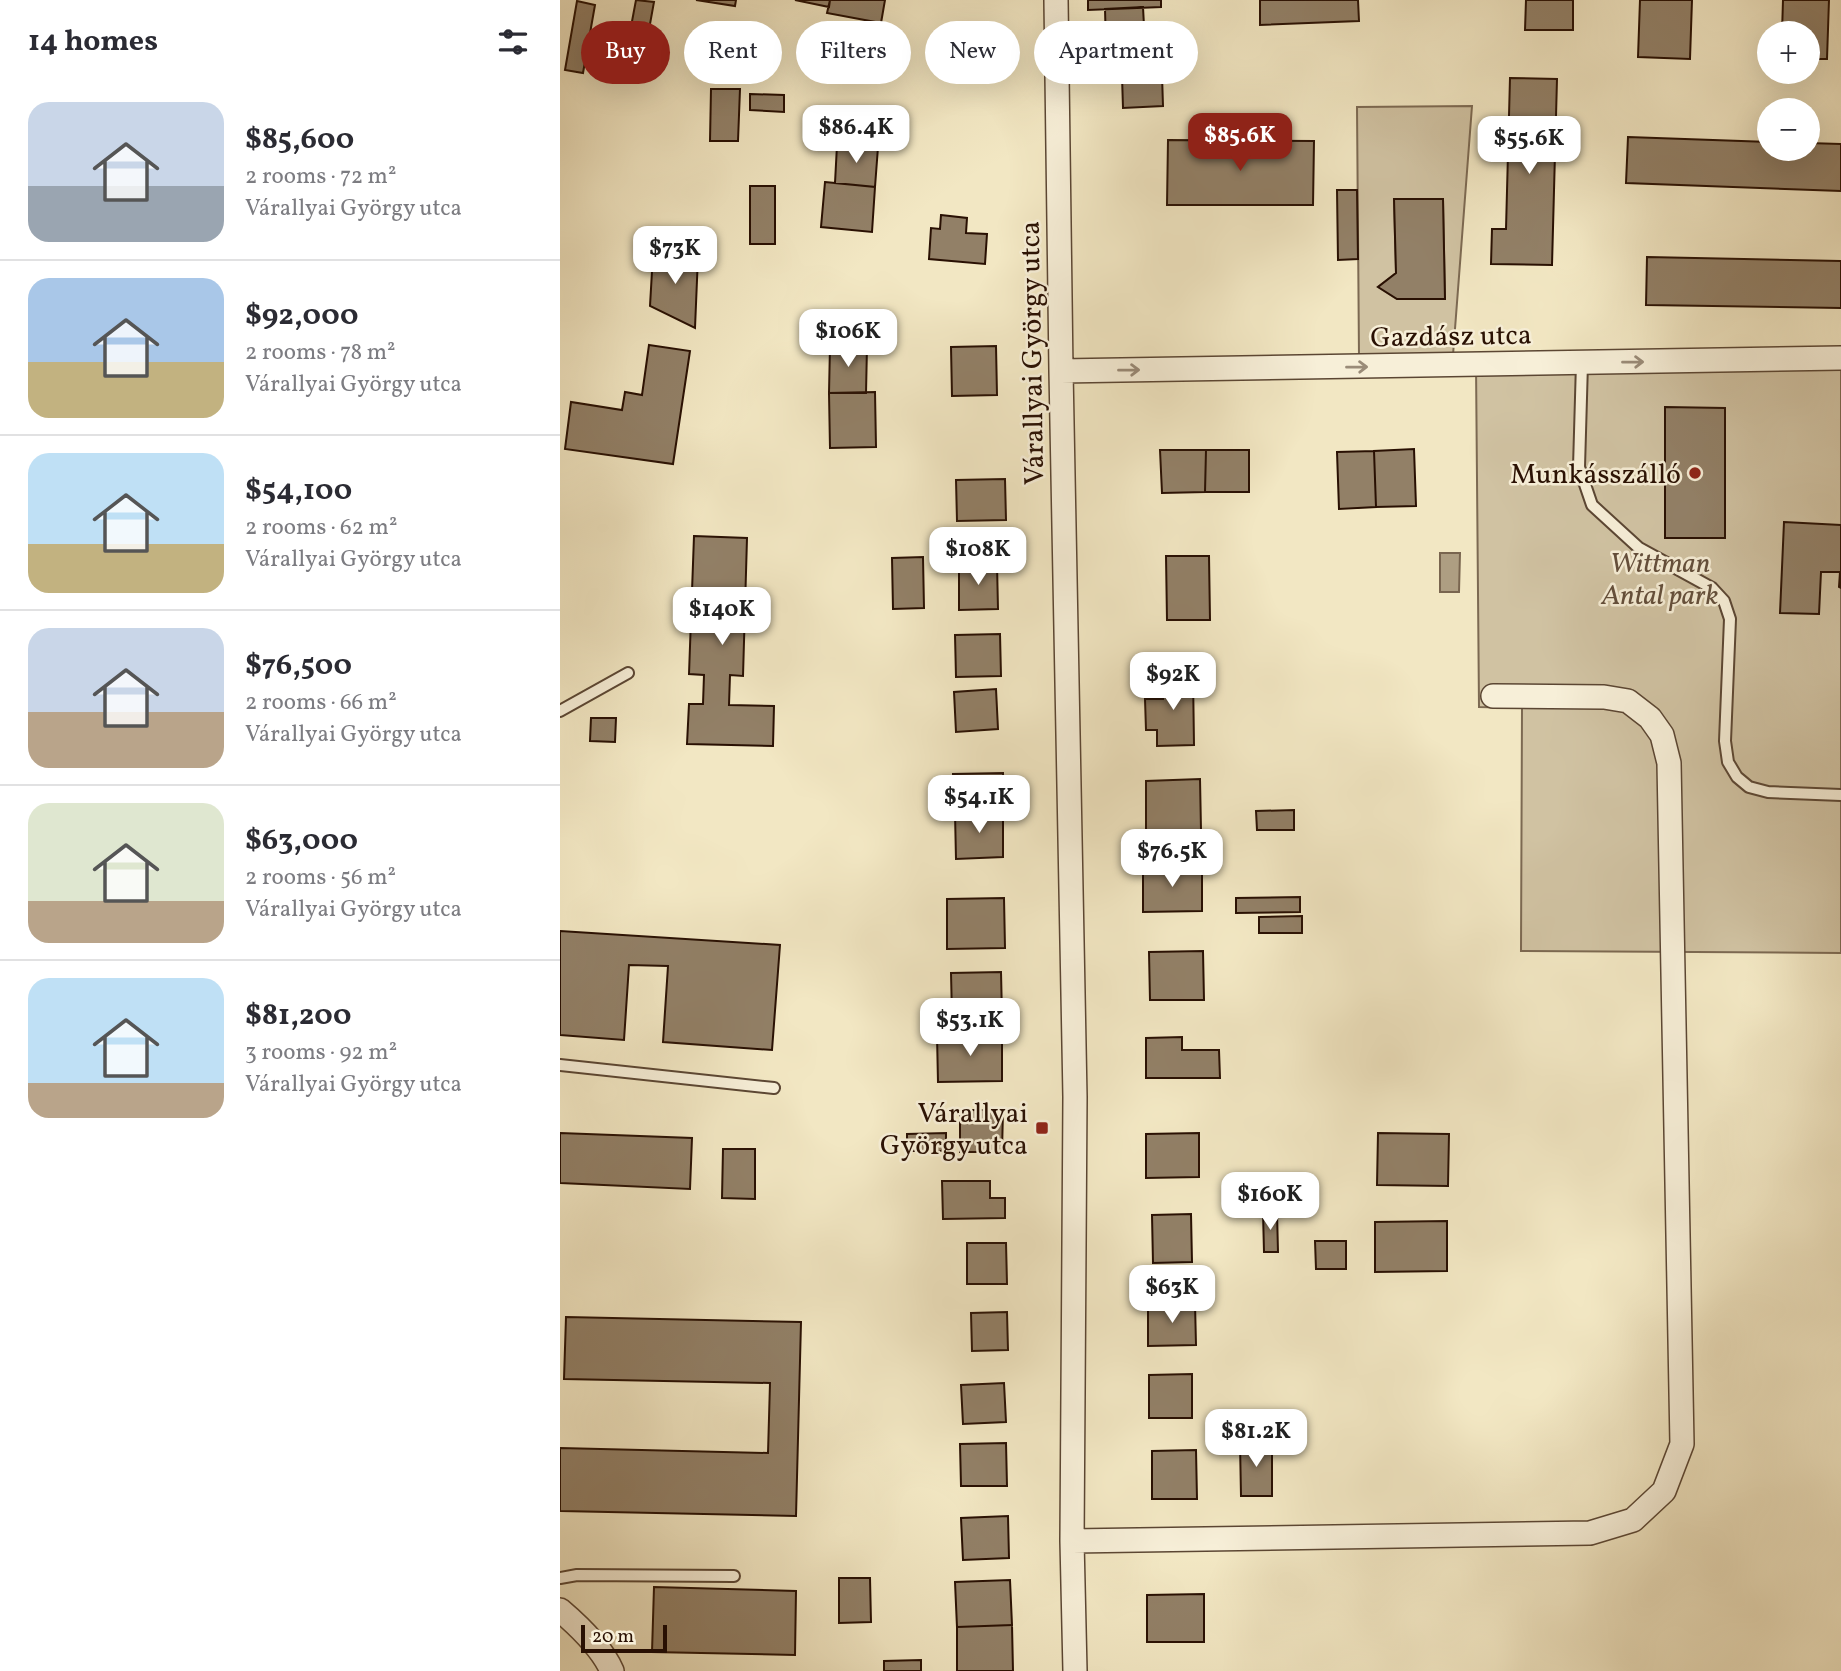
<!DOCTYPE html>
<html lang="en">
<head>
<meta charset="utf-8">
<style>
	:root { --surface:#fff; --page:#f7f7f7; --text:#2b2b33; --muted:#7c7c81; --line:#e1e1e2; --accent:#8f2418 }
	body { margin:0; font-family:Vollkorn,serif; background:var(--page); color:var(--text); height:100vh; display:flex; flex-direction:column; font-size:26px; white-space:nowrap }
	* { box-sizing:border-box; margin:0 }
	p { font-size:23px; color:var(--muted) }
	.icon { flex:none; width:38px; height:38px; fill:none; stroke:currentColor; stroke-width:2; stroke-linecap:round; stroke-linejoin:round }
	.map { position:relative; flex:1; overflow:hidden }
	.details { display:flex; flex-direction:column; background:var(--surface); width:560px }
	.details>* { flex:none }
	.hud { position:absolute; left:21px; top:21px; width:665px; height:63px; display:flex; gap:14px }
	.controls { position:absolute; left:1197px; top:21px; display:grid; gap:14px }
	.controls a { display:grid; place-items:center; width:63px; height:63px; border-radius:50%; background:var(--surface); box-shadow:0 7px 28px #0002; font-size:35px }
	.scale { position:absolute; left:21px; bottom:18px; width:86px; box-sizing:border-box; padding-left:7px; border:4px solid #291003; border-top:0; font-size:19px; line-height:24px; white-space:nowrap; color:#291003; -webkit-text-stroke:5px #f7efd8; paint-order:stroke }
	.price { position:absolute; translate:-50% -60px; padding:0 16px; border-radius:14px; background:#fff; color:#222; font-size:23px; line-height:46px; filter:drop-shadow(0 2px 4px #0008) }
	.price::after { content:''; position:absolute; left:50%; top:42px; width:21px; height:16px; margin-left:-10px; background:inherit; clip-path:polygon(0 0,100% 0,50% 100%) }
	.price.on { background:var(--accent); color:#fff }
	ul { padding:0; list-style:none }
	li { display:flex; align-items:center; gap:21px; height:175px; padding:0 28px }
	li+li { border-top:2px solid var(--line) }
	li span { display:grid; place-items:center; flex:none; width:196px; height:140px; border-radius:21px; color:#555 }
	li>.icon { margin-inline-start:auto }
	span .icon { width:84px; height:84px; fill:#fffc; stroke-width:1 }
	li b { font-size:30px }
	h2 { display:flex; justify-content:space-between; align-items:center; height:84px; padding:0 28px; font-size:30px }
	.chip { padding:0 24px; border-radius:32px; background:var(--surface); box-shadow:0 7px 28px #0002; font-size:24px; line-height:63px }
	.chip.on { background:var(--accent); color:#fff }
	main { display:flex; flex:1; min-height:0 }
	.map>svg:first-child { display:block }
	.green { fill:#d0c2a2; stroke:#7c6952; stroke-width:2; fill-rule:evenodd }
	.water { fill:#ae9e82; stroke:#79654f; stroke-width:2 }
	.building { fill:#928067; stroke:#291003; stroke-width:2 }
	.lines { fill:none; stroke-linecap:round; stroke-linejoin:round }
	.service-casing { stroke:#5b4633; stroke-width:14 }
	.minor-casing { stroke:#5b4633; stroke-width:26 }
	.service { stroke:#f7efd8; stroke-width:10 }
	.minor { stroke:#f7efd8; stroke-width:23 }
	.oneway { stroke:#9a8b78 }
	.poi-dot { fill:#8f2418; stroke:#f7efd8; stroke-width:2.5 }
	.labels { text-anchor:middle; stroke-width:5; stroke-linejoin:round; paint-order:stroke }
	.street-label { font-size:28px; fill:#291003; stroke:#f7efd8 }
	.poi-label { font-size:28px; fill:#291003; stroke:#f7efd8; text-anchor:end }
	.park-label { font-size:28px; font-style:italic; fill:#634e3b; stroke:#f7efd8 }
</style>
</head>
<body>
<main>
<section class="details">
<h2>14 homes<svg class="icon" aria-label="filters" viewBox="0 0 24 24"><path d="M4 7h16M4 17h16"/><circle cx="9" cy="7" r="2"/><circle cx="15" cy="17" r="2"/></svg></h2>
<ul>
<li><span style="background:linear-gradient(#c9d6e8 60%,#9aa5b1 0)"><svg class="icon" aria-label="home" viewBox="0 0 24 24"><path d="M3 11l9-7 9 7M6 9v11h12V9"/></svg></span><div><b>$85,600</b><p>2 rooms · 72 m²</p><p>Várallyai György utca</p></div></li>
<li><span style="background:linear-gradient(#a9c7e8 60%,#c2b280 0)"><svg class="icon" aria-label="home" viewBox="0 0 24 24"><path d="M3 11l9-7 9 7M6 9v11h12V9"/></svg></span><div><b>$92,000</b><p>2 rooms · 78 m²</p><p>Várallyai György utca</p></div></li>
<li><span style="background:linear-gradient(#bfe0f5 65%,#c2b280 0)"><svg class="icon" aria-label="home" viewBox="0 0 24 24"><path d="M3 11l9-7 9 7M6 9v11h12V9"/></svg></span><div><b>$54,100</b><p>2 rooms · 62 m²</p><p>Várallyai György utca</p></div></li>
<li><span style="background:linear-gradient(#c9d6e8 60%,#b9a48a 0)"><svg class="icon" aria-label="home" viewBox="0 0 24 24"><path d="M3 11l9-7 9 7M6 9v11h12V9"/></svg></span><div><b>$76,500</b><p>2 rooms · 66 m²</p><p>Várallyai György utca</p></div></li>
<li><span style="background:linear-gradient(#dfe7d0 70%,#b9a48a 0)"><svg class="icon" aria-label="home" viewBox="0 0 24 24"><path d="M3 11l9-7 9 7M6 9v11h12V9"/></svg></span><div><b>$63,000</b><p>2 rooms · 56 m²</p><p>Várallyai György utca</p></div></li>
<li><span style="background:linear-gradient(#bfe0f5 75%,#b9a48a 0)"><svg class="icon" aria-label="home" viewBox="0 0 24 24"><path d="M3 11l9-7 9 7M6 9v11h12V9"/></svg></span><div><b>$81,200</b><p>3 rooms · 92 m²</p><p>Várallyai György utca</p></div></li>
</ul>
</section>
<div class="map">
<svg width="1281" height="1671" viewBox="0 0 1281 1671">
	<rect width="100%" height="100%" fill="#f2e7c3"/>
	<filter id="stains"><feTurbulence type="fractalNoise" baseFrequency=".00286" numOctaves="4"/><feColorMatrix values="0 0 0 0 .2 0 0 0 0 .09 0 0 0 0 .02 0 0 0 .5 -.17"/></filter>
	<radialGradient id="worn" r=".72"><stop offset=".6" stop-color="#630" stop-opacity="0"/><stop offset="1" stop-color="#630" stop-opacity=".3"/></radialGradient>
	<!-- green -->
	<path class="green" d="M912,106l-19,249 -94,2 -2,-250zM883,199l2,99 -48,1 -19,-12 18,-14 -2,-73z
		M1281,358v595l-320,-2 1,-243 -43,-1 -3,-342z"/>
	<!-- water -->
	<path class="water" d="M880,553h20l-1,39h-19z"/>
	<!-- building -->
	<path class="building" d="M76,0l18,2 -6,33 -18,-3z
		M136,0h40l-1,6z
		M235,0h35l-1,7z
		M270,0h55l-4,23 -54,-10z
		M528,0h73v7l-73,3z
		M700,0h98l1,21 -99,4z
		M966,0h47v30h-48z
		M1080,0h52l-2,59 -52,-2z
		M1223,0h46l-2,59h-19v-26h-26z
		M17,1l18,4 -12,68 -18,-3z
		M583,7l2,38 -39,2 -1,-38z
		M602,75l1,31 -40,2 -1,-32z
		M950,78l47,1 -5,186 -61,-1 1,-35h14z
		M151,89h29l-2,52h-28z
		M190,94l34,1v17l-34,-2z
		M1068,137l141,5v7h39v-6l33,1v47l-215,-8z
		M608,140l146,1 -1,64h-146z
		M277,145l41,2 -3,40 -40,-4z
		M265,182l50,5 -3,45 -51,-5z
		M190,186h25v58h-25z
		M777,190h20l1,69 -20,1z
		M834,199h49l2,100h-48l-19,-12 18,-14z
		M381,215l26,3 -1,15 21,1 -2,30 -56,-5 2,-31 9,1z
		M93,254l45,2 -3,72 -45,-22z
		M1087,257l194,4v47l-195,-3z
		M89,345l41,6 -17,113 -108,-15 6,-47 51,8 3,-18 17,3z
		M270,346h37l-1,47h-37z
		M436,346l1,49 -45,1 -1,-49z
		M315,392l1,55 -46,1 -1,-55z
		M1105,407l60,1v130h-60z
		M854,449l2,57 -40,1 -2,-56z
		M600,450h46l-1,42 -43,1z
		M646,450h43v42h-44z
		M814,451l2,56 -37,2 -2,-57z
		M445,479l1,41 -49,1 -1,-41z
		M1224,522l57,3v63l-2,-1 1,-15h-19l-2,42 -39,-1z
		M134,536l53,2 -4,138 -13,-1 -1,30 45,1 -1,40 -86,-2 2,-40h14l1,-29 -15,-1z
		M606,556h43l1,64h-43z
		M363,557l1,51 -31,1 -1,-51z
		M399,564h38l1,45 -39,1z
		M440,634l1,42 -45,1 -1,-42z
		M603,675h30l1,70 -37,1v-16h-11l-1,-31h18z
		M436,689l2,40 -42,3 -2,-40z
		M31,718h25l-1,24 -25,-1z
		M443,773l1,38 -50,1 -1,-38z
		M640,779l1,51 -55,1v-50z
		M734,810v20h-37l-1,-19z
		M443,812v45l-47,2 -1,-46z
		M642,866v45l-59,1v-45z
		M740,897v15l-64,1v-15z
		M444,898l1,50 -58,1v-50z
		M742,916v17h-43v-16z
		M0,931l220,14 -8,105 -109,-8 5,-76 -39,-1 -5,75 -64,-5z
		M643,951l1,49h-54l-1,-48z
		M441,972l1,43 -50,1 -1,-43z
		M442,1034v47l-64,1 -1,-47z
		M622,1037v13h37l1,28h-74v-40z
		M400,1110h43l-1,42h-42z
		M0,1133l132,5 -2,51 -130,-6z
		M386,1133v18h-39v-17z
		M639,1133v44l-53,1v-44z
		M818,1133l71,1 -1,52 -71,-1z
		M163,1149h32v50l-33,-1z
		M382,1181h48v17h15v20l-62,1z
		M703,1212h14l1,40h-14z
		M631,1214l1,48 -39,1 -1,-48z
		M887,1221v50l-72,1v-50z
		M755,1241h31v28h-30z
		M407,1243h39l1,41h-40z
		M635,1303l1,42 -48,1v-42z
		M447,1312l1,38 -36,1 -1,-38z
		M6,1317l235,5 -5,194 -236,-5v-63l208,5 2,-70 -206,-4z
		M632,1374v44h-43v-43z
		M444,1383l2,39 -43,2 -2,-39z
		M446,1443l1,43h-46l-1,-42z
		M680,1443h32v53h-31z
		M636,1450l1,49h-45v-48z
		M448,1516l1,42 -46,2 -2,-42z
		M279,1578h31l1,44 -32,1z
		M450,1580l2,45 -55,2 -2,-45z
		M94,1587l142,4 -1,64 -143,-3z
		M644,1594v48h-57v-47z
		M452,1625l1,46h-56v-44z
		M361,1660v11h-37v-10z"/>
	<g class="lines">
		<!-- service casing -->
		<g class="service-casing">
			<path id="service" d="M1022,363l-3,104 13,38 47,43 73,40 12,13 6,18 -5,122 3,21 9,15 12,10 19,5 73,3
				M0,711l68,-38
				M0,1065l214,23
				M0,1578l17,-3 157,1"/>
		</g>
		<!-- minor casing -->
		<g class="minor-casing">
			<path id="minor" d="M496,0l5,371 14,726 -3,444 3,130
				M501,371l780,-13
				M512,1541l518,-8 43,-13 31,-29 18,-47 -13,-681 -7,-28 -12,-17 -22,-17 -24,-4 -111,-1
				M0,1610c20,17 42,38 52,61"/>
		</g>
		<!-- service -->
		<use href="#service" class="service"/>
		<!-- minor -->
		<use href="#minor" class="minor"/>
	</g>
	<!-- one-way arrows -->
	<defs><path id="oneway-shaft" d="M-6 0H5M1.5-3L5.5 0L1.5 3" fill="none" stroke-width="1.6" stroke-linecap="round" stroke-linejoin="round" transform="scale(1.75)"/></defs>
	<g class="oneway">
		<use href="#oneway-shaft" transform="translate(1073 362) rotate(-1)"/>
		<use href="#oneway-shaft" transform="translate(797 367) rotate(-1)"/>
		<use href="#oneway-shaft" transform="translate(569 370) rotate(-1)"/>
	</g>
	<!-- markers -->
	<g class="poi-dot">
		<circle cx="1135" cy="473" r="7"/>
		<rect x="475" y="1121" width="14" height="14" rx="3.5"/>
	</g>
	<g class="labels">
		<!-- street labels -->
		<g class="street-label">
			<text transform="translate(891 335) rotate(-1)" y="10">Gazdász utca</text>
			<text transform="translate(471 353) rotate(-91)" y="10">Várallyai György utca</text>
		</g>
		<!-- poi labels -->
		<g class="poi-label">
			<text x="1121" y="483">Munkásszálló</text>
			<text x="468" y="1122">Várallyai<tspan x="468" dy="32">György utca</tspan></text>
		</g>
		<!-- park labels -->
		<g class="park-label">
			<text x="1100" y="572">Wittman<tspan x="1100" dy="32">Antal park</tspan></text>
		</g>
	</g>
	<rect width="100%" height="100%" filter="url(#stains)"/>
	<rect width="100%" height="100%" fill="url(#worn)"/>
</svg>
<div class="controls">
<a>+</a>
<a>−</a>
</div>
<div class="scale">20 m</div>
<b class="price" style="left:296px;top:165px">$86.4K</b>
<b class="price on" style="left:680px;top:173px">$85.6K</b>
<b class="price" style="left:969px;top:176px">$55.6K</b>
<b class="price" style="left:115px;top:286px">$73K</b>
<b class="price" style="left:288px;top:369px">$106K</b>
<b class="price" style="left:418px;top:587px">$108K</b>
<b class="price" style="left:162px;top:647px">$140K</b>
<b class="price" style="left:613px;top:712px">$92K</b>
<b class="price" style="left:419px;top:835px">$54.1K</b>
<b class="price" style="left:612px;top:889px">$76.5K</b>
<b class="price" style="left:410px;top:1058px">$53.1K</b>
<b class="price" style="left:710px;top:1232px">$160K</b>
<b class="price" style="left:612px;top:1325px">$63K</b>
<b class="price" style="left:696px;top:1469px">$81.2K</b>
<div class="hud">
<a class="chip on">Buy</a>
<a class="chip">Rent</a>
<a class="chip">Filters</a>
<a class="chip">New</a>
<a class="chip">Apartment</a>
</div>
</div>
</main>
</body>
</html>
